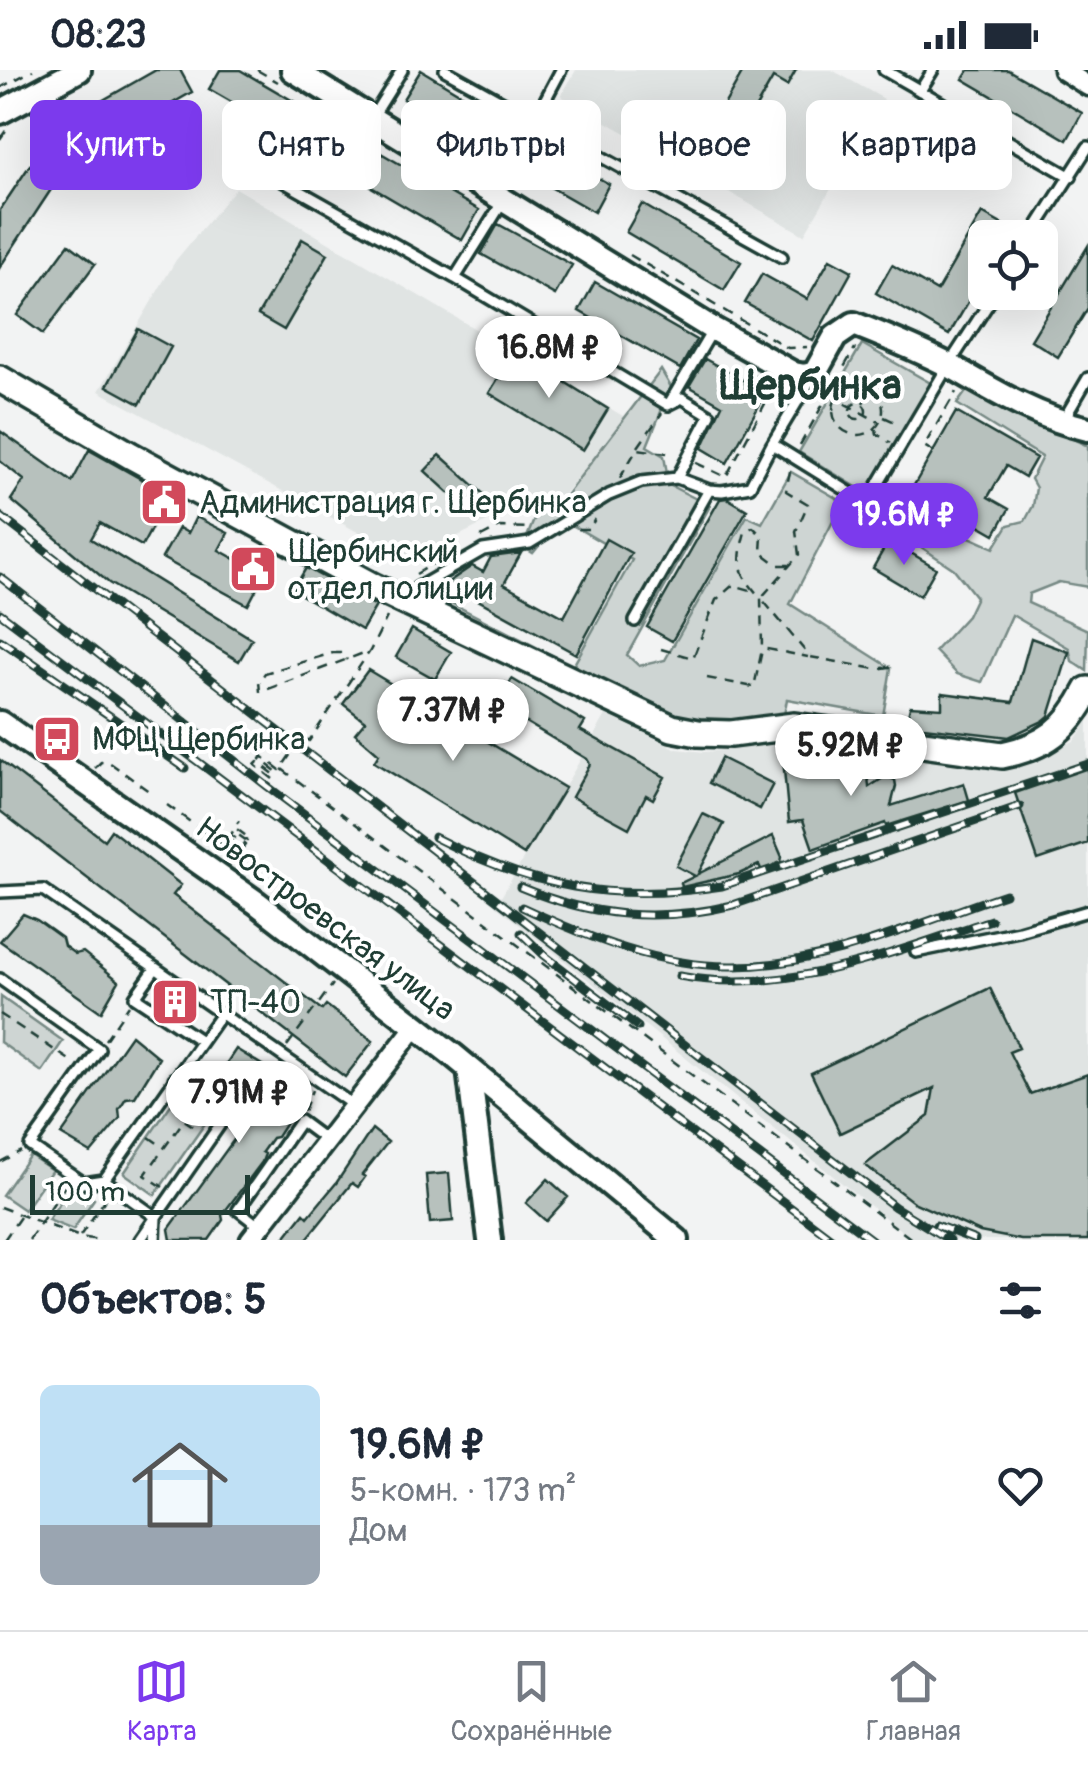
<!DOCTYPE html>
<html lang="ru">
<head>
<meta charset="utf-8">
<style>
	:root { --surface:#fff; --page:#f2f2f3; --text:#1f2937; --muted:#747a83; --line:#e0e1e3; --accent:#7c3aed }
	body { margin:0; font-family:Pangolin,sans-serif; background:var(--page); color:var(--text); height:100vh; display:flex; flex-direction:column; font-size:38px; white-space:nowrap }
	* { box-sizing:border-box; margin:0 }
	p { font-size:32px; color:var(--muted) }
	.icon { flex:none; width:55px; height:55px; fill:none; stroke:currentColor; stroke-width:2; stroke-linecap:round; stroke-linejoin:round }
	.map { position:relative; height:1170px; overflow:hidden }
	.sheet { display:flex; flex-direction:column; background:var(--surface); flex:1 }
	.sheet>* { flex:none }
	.top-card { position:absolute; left:30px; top:30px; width:1030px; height:90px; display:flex; gap:20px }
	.fabs { position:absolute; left:968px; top:150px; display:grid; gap:20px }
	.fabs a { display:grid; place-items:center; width:90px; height:90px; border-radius:15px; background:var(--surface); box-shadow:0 10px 40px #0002; font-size:50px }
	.scale { position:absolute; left:30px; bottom:25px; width:220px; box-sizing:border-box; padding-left:10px; border:5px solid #1f3d34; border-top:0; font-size:28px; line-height:35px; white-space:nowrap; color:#1f3d34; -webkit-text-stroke:8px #fff; paint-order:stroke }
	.price { position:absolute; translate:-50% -85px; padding:0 22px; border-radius:35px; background:#fff; color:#222; font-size:32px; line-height:65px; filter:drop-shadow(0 2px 5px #0008) }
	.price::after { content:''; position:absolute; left:50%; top:60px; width:30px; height:22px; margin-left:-15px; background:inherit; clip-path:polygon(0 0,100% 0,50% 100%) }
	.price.active { background:var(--accent); color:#fff }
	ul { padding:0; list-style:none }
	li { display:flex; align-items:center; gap:30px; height:250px; padding:0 40px }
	li span { display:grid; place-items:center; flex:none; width:280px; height:200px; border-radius:15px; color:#555 }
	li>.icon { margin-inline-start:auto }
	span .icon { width:120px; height:120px; fill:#fffc; stroke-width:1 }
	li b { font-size:42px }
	h2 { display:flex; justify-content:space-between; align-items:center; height:120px; padding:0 40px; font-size:42px }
	.pill { padding:0 35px; border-radius:15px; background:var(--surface); box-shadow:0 10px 40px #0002; font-size:35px; line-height:90px }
	.pill.active { background:var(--accent); color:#fff }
	.status { display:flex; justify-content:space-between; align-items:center; height:70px; padding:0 50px; background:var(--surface); direction:ltr }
	.status svg { height:28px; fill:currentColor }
	.dock { display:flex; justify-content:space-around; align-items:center; height:140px; border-top:2px solid var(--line); background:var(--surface); font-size:28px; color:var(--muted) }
	.dock a { display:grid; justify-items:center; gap:5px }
	.dock .active { color:var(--accent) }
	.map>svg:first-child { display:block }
	.built { fill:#e0e4e3 }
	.green { fill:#ced5d3; stroke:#768984; stroke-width:2.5 }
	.building { fill:#b7c1bd; stroke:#1f3d34; stroke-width:2.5 }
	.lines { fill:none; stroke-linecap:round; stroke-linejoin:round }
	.service-casing { stroke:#1f3d34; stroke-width:16 }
	.minor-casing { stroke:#1f3d34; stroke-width:25 }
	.tertiary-casing { stroke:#1f3d34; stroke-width:30 }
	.secondary-casing { stroke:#1f3d34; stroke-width:32 }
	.path { stroke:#1f3d34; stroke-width:2.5; stroke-dasharray:10 8; stroke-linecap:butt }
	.service { stroke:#fff; stroke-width:9 }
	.minor { stroke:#fff; stroke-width:18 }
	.tertiary { stroke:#fff; stroke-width:22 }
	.secondary { stroke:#fff; stroke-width:25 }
	.rail-casing { stroke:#1f3d34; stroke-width:9 }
	.rail { stroke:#fff; stroke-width:5; stroke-dasharray:15; stroke-linecap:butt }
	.labels { text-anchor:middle; stroke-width:8; stroke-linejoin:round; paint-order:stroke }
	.poi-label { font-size:32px; fill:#1f3d34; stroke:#fff; text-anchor:start }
	.street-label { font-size:32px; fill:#1f3d34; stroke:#fff }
	.district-label { font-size:42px; font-weight:bold; fill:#1f3d34; stroke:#fff }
</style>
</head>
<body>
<div class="status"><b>08:23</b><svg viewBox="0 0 49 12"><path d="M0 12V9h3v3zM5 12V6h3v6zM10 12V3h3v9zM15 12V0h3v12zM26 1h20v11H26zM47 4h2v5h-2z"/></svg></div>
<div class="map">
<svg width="1088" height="1170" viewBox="0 0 1088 1170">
	<rect width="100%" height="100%" fill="#f2f3f3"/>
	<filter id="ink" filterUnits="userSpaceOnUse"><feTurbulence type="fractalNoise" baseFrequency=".01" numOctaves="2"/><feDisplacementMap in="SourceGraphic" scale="20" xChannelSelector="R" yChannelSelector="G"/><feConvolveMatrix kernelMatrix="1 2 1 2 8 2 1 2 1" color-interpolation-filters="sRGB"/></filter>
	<g filter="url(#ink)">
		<!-- built -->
		<path class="built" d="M576,0h256l52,29 -80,136 -243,-139z
			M236,118l392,231 -70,82 -61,16 -88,43 -310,-169 77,-131z
			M606,645l71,34 27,3 118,-12 192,26 60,-25 14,-20v519h-175l-417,-334z"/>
		<!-- green -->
		<path class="green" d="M862,274l72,41 -66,109 -69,-42z
			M661,300l10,17 -24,59 17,10 5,29 41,21 -83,149 12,11 26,-6 82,-144 15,7 29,-51 52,30 -53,102 101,64 -8,48 -96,-17 -3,16 -68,13 -44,-6 -246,-125 4,-5 143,74 59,-106 -60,-35 -25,11 -14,17 -10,-6 13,-32 22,-9z
			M968,319l120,57v141l-29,-5 -30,12 -1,9 60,27 -1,41 -15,-10 -3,-13 -57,-33 -30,67 -25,-8 -22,-23 32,-35 9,-19 -22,-28 -42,-28 15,-23 67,30 14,-23 17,-4 8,-15 3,-18 -5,-9 11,-22 -85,-53z
			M1,927l62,44 -21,31 -42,-30z
			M174,1030l32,22 -51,73 -31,-22z
			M30,1085l22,15 -28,40 -22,-15z
			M72,1114l22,15 -21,31 -25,-10z"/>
		<!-- building -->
		<path class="building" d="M156,0h24l12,22 -127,73 -18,-33z
			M220,0h20l89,52 -16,27 -104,-60z
			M421,0l81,49 -17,29 -82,-49z
			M744,0h52l-9,16 -14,-8 -29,50 14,8 -16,28 -53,-30 16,-28 14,8z
			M969,0h39l74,43 -15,27 -104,-61z
			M528,68l81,46 -15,28 -82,-47z
			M374,79l105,61 -17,30 -106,-62z
			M30,95l26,17 -56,85v-57z
			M642,134l99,58 -17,28 -98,-58z
			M982,143l28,16 -5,9h-20v35l-36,62 -73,-42 16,-28 45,26z
			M498,154l74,41 -17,30 -74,-41z
			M302,169l26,15 -44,76 -26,-15z
			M69,174l26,20 -52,70 -26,-19z
			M1088,176v62l-30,49 -27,-17z
			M830,189l22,12 -39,70 -68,-38 17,-29 45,25z
			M595,212l101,58 -16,29 -101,-58z
			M138,259l33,18 -31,57 -33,-18z
			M515,281l93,58 -25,41 -94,-57z
			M705,289l61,34 -39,70 -25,-15 20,-43 -33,-19z
			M956,342l80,46 -11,19 -19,-11 -18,31 21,12 -14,25 -82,-47z
			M0,361l72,51 17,-32 86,48 -13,24 -6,-2 -14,26 -42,-23 -9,16 161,100 -13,22 -130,-78 -98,-83 13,-20 -24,-19z
			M440,385l47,42 -15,17 -47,-43z
			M727,428l20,12 -75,131 -25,-14 73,-128z
			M196,447l32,16 -9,17 45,25 -16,30 -86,-47 17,-30 9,5z
			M606,469l25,14 -55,101 -129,-71 25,-17 11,6 8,-15 30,-4 -17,31 60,33z
			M889,470l47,28 -16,28 -47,-28z
			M306,498l70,38 -14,24 -69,-40z
			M412,559l39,23 -16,27 -39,-22z
			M1031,568l38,14 -20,64 -6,5 -34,16 -103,-12 4,-19 32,2v-15l71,9z
			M368,600l197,118 -41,67 -150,-93 5,-8 -24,-21 10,-12 -22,-17z
			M512,609l73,43 -5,8 85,47 -12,22 -7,-4 -17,33 -57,-31 18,-33 -3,-5 -90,-54z
			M850,680l16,2 3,35 17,-11 9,4 1,6 -5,20 73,-23 5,17 -83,26 -1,-3 -72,26 -10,-29 -14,2 -6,-63 45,-5 2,25 23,-2z
			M721,688l52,26 -13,25 -51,-26z
			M0,690l104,80 7,-10 70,55 -8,10 149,115 4,-5 47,36 -28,36 -345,-266z
			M1088,698v75l-50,17 -23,-67z
			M703,744l21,10 -26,50 75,-38 9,21 -1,5 -19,9 -3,-6 -20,9 -57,13 -1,-4 14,-7 -19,-10z
			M23,844l14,6 25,18 2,8 11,8 8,-2 36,29 -18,31 -101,-71z
			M166,915l28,20 -10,15 -29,-20z
			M990,918l29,60 -10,4 21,42 58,-20v166h-67l-41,-8 -67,-30 -48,-37 64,-49 5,-28 -94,45 -29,-60z
			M131,965l28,23 -24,39 -9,1 -7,11 1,9 -29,35 -30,-18z
			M236,979l63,39 4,9 -26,40 -5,1 -10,14 3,2 -3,8 -40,53 1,5 -14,20h-38l-2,-11 88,-121 -39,-32z
			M372,1059l16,13 -26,33 3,2 -7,10 -6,-4 -46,57h-23l21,-27 4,4 29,-35z
			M449,1103l4,48 -23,2 -4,-48z
			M548,1109l20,18 -22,24 -20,-18z"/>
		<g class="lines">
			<!-- service casing -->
			<g class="service-casing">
				<path id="service" d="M445,0l337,187
					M884,0l187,107
					M920,21l13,-21
					M372,48l30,-48
					M535,49l26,-49
					M261,99l194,109 47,-75
					M1030,168l58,-91
					M811,309l-39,65 95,59 81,-137 48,-74
					M669,334l43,-73
					M1064,349l24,-41
					M677,408l32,12
					M860,447l7,-14 28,13
					M410,532l7,-14 66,-38 47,-7 79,-48 32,-13 36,-4 33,-63 -28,-17 -14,7 -213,-127
					M635,551l74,-131 13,1 28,-5 22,-42
					M0,822l43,-2 310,215
					M916,882l103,-21 69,-20
					M155,899l-20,28 66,44
					M0,909l99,70 -69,97 54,37 20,-3 52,37 -1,23
					M104,1110l117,-166
					M260,1157l-22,-17 62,-89 27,20
					M140,1170l86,-124 -52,-37"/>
			</g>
			<!-- minor casing -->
			<g class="minor-casing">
				<path id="minor" d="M1063,0l25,16
					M250,1170l166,-214"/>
			</g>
			<!-- tertiary casing -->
			<g class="tertiary-casing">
				<path id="tertiary" d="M293,0l420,259 81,45 10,2 11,-3 20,-36 19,-13c33,13 68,27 100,44 43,25 85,50 134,61
					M0,42l79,-42
					M0,653l257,180 196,152 224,185
					M469,999l21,171"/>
			</g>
			<!-- secondary casing -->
			<g class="secondary-casing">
				<path id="secondary" d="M0,309l130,76 244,132 298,141 26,5 33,1 63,-8 208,29c42,-8 66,-26 86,-65"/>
			</g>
			<!-- path -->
			<path class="path" d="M257,0l21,12
				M0,18l33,-18
				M0,69l7,-10
				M630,185l158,93 19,-1
				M833 340a25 25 0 1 1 50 0a25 25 0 1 1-50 0Z
				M772,316l15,8
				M829,325l50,27
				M863,333l8,-15
				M850 341a8 8 0 1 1 16 0a8 8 0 1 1-16 0Z
				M884,347l15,7
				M876,359l1,5 14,9
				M800,375l55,-97
				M638,377l24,-34
				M934,382l-10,-6 32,-54
				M696,393l30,14 42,-79 2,-14 -23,-13
				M790,401l-4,20 22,13 -12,27 3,24 -38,43 49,59 66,12 20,-3
				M620,408l17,-29 38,5
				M578,459h11l6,-10
				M481,467l19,-10 30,1
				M789,495h-11l-17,-13 1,-16 -9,-9 -8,5c-9,33 -6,42 16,66l1,50 46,9
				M416,504l40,-24
				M661,579l32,9 23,-58 17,-15 21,6
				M707,608l47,9 8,-37
				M268,619l101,-38
				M260,622l-1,-11 6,-8 68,-20h9l5,7
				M95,698l6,-6h8l41,30
				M282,699l631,471
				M273,709l-18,-14 3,-3 17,13 2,-3 -17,-13 2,-3 18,14 23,-34 6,5 61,-90 17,-34
				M167,735l51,37
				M214,780l12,-13 16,12 3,-4 -14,-10 2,-4 14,10 2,-3 -15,-11 5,-6
				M0,944l74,49
				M105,970l24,-35
				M287,976l46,-62
				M304,1041l8,-21
				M149,1067l14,10
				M0,1092l21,-11
				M163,1117l-18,-12 39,-55 15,10
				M0,1137l80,30 19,3
				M80,1166l27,-39
				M4,1170l16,-23
				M29,1170l38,-57"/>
			<!-- service -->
			<use href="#service" class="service"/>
			<!-- minor -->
			<use href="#minor" class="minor"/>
			<!-- tertiary -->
			<use href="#tertiary" class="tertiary"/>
			<!-- secondary -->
			<use href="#secondary" class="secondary"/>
			<!-- rail casing -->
			<g class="rail-casing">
				<path id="rail" d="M0,446l895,691 54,33
					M0,507l267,209 605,454
					M0,543l834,627
					M0,570l185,128
					M434,767c98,51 179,66 288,49l366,-122
					M520,817c72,30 137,36 213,18l287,-99
					M522,837c67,31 137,60 212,59 93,0 184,-43 271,-72
					M521,863l23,22 94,72
					M679,906c110,20 210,-23 312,-56
					M936,1155l39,15"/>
			</g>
			<!-- rail -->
			<use href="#rail" class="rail"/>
		</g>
	</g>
	<!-- icons -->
	<defs>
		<g id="civic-square" transform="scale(2.5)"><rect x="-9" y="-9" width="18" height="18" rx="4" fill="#d1495b" stroke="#fff"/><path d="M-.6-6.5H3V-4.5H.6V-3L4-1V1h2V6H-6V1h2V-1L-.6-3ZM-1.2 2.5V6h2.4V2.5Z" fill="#fff"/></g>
		<g id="bus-square" transform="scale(2.5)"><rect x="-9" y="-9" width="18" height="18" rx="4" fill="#d1495b" stroke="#fff"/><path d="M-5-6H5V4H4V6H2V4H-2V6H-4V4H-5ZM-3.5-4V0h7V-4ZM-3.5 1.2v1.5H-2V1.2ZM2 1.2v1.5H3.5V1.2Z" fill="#fff"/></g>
		<g id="building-square" transform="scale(2.5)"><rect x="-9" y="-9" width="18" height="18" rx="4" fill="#d1495b" stroke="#fff"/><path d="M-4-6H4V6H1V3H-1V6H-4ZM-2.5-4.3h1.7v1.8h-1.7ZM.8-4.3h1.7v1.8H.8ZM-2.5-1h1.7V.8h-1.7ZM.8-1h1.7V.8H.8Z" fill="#fff"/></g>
	</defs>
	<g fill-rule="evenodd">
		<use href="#civic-square" x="164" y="432"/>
		<use href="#civic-square" x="253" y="499"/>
		<use href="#bus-square" x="57" y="669"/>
		<use href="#building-square" x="175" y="932"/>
	</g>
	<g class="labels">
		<!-- poi labels -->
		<g class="poi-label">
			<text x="199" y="443">Администрация г. Щербинка</text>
			<text x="288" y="492">Щербинский<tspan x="288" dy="37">отдел полиции</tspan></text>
			<text x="92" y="680">МФЦ Щербинка</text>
			<text x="210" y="943">ТП-40</text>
		</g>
		<!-- street labels -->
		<g class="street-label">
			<text transform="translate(326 848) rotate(37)" y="11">Новостроевская улица</text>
		</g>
		<!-- district labels -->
		<g class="district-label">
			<text x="810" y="329">Щербинка</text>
		</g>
	</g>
</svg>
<div class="fabs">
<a><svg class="icon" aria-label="locate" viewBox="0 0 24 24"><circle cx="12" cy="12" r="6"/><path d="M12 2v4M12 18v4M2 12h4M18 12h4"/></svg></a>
</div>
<div class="scale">100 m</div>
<b class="price" style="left:549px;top:331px">16.8M ₽</b>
<b class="price active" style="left:904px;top:498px">19.6M ₽</b>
<b class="price" style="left:453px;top:694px">7.37M ₽</b>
<b class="price" style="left:851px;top:729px">5.92M ₽</b>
<b class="price" style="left:239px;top:1076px">7.91M ₽</b>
<div class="top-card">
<a class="pill active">Купить</a>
<a class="pill">Снять</a>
<a class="pill">Фильтры</a>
<a class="pill">Новое</a>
<a class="pill">Квартира</a>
</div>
</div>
<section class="sheet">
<h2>Объектов: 5<svg class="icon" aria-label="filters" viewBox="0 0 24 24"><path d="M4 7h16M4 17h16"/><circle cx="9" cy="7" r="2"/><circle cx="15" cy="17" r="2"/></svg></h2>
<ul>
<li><span style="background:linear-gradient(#bfe0f5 70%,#9aa5b1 0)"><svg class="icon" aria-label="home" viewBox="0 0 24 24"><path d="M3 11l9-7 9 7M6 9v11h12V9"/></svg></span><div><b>19.6M ₽</b><p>5-комн. · 173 m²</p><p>Дом</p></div><svg class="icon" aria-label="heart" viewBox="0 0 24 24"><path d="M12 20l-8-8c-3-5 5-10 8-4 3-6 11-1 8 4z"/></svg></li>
</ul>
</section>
<nav class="dock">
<a class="active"><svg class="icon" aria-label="map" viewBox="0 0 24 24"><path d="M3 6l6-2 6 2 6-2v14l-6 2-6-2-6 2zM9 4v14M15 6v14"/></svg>Карта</a>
<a><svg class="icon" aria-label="saved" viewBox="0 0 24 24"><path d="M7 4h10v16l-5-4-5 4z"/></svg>Сохранённые</a>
<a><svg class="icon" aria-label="home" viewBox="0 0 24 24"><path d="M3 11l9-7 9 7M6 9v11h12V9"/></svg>Главная</a>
</nav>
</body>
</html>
